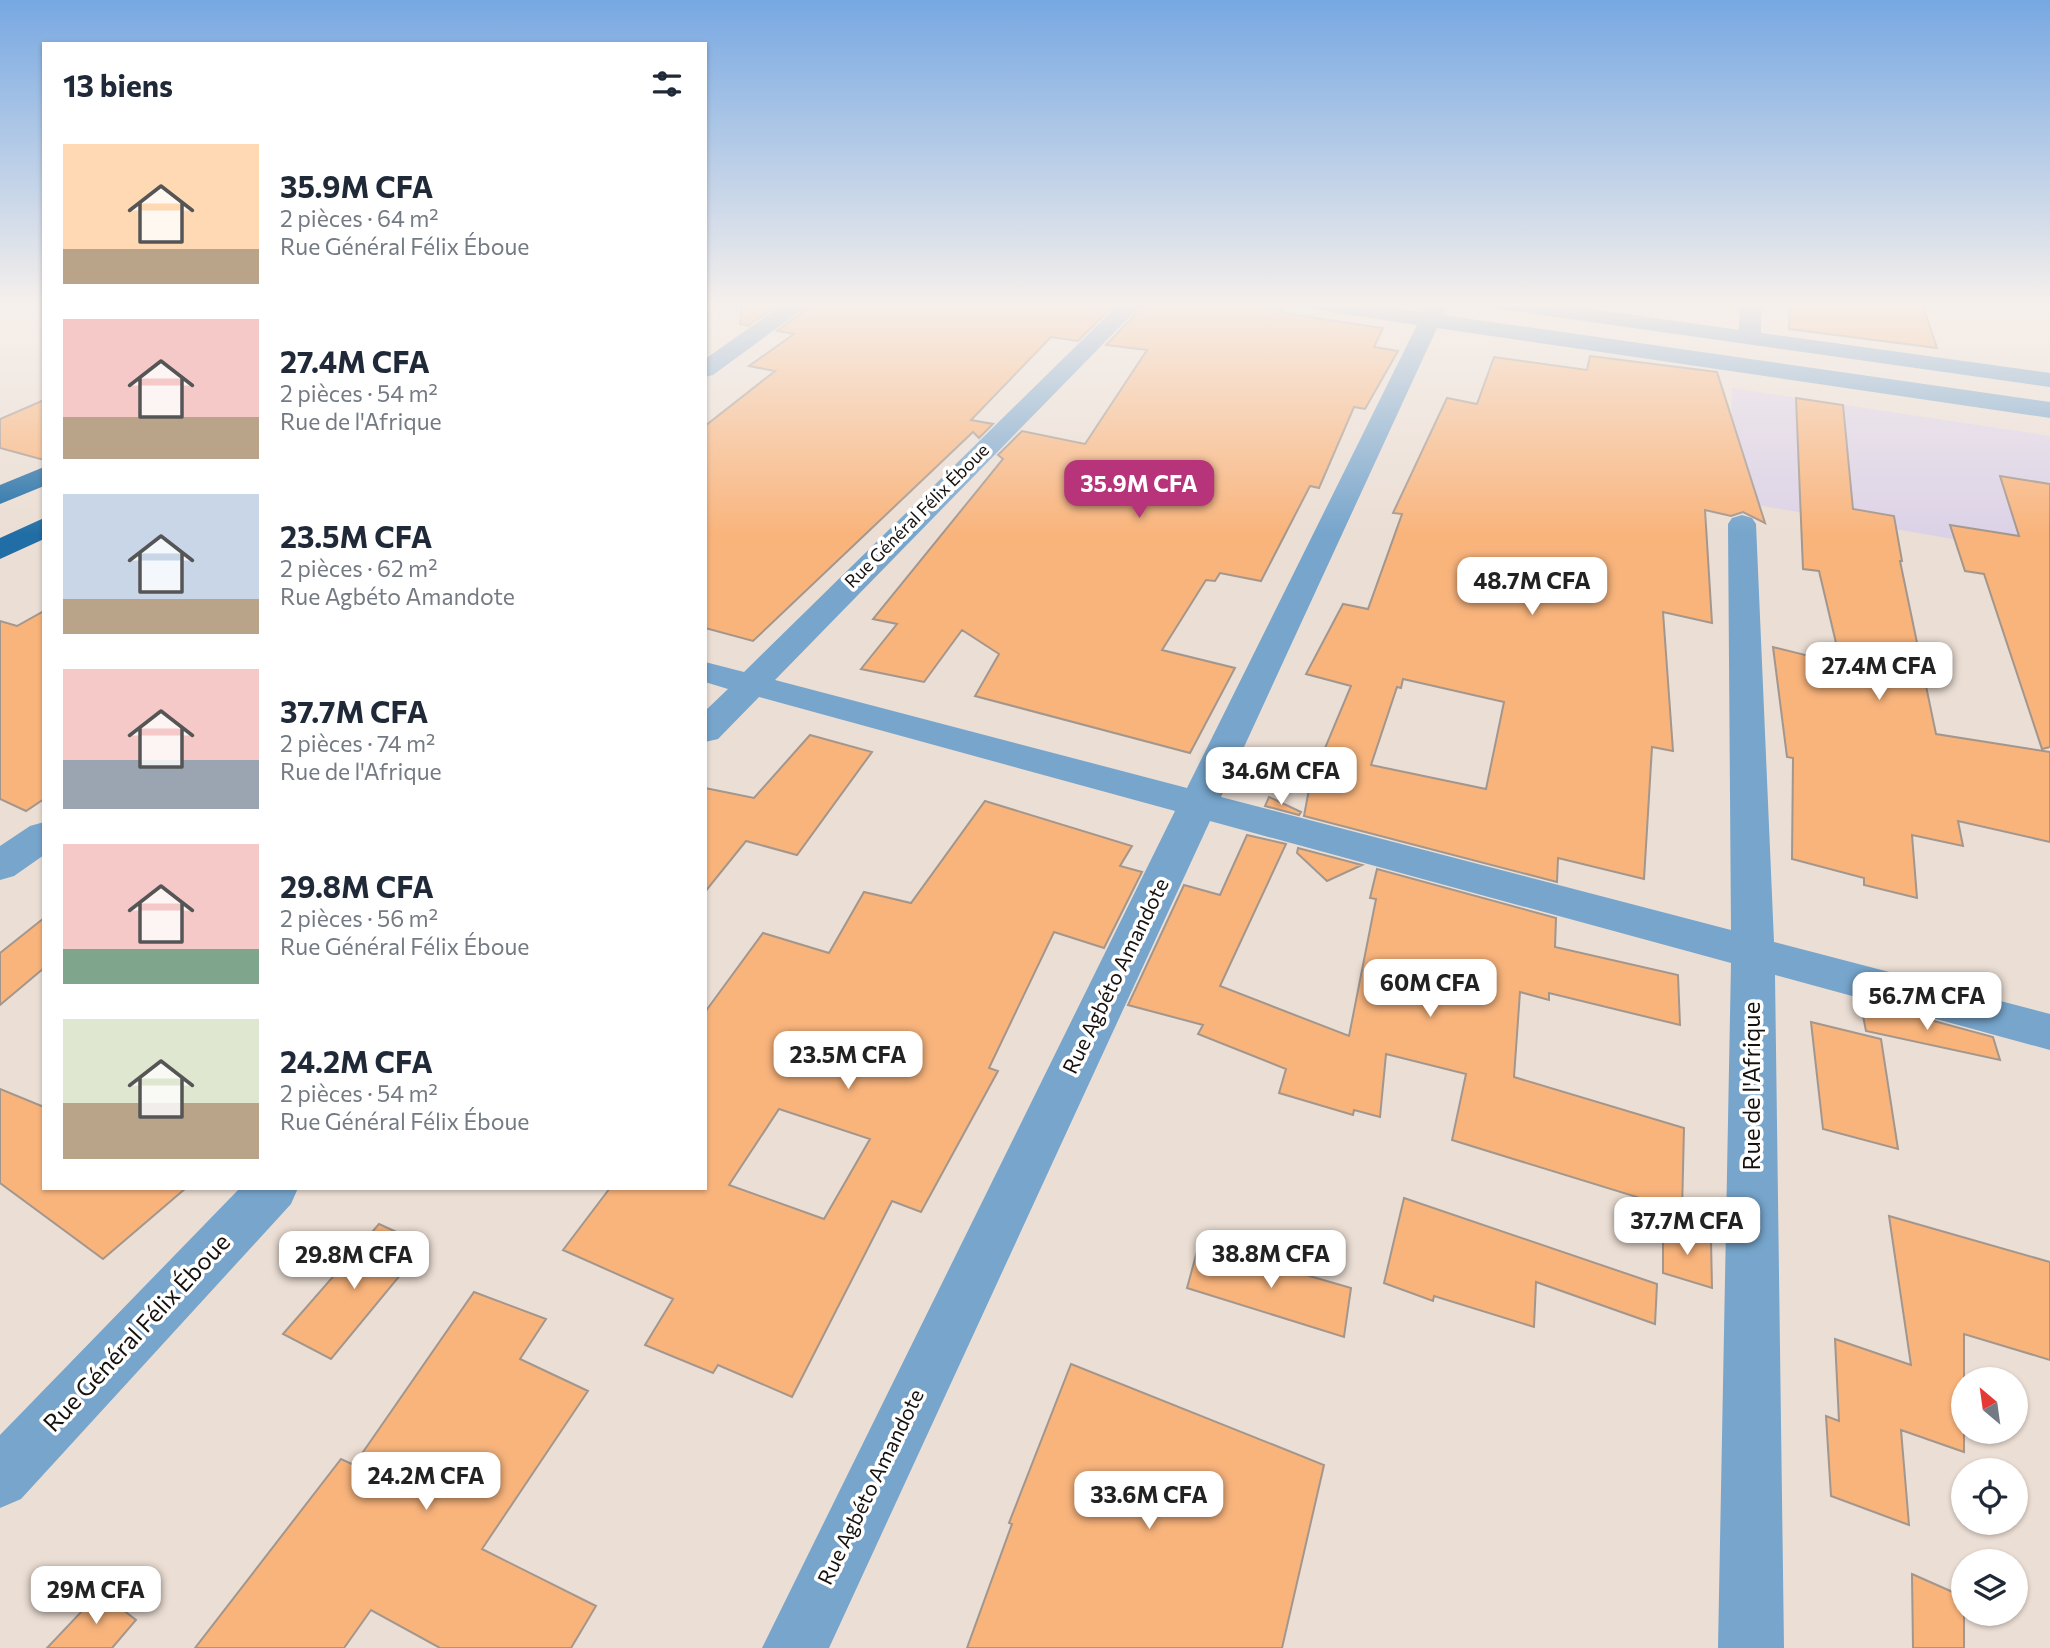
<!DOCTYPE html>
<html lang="fr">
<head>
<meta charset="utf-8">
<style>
	:root { --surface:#fff; --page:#f6f6f7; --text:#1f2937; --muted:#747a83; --accent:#b7347b }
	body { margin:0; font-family:Commissioner,sans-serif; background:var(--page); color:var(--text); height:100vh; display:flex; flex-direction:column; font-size:26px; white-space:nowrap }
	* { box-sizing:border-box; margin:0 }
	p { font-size:23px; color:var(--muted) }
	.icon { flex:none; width:38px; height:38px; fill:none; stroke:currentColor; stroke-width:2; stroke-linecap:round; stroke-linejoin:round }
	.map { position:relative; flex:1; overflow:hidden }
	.sheet { position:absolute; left:42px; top:42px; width:665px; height:1148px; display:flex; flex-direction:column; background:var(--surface); border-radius:0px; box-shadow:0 2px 5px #0004 }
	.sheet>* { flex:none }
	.needle { width:46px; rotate:331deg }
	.buttons { position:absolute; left:1951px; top:1367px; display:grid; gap:14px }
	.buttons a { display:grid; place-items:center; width:77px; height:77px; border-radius:50%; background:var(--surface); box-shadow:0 2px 5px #0004; font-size:35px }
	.price { position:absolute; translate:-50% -60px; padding:0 16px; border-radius:14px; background:#fff; color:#222; font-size:23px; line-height:46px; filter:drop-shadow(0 2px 4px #0008) }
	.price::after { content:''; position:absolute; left:50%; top:42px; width:21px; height:16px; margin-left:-10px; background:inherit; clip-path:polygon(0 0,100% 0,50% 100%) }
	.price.on { background:var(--accent); color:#fff }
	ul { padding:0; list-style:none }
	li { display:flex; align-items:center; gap:21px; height:175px; padding:0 21px }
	li span { display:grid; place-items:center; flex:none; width:196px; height:140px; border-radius:0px; color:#555 }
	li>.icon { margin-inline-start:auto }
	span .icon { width:84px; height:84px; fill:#fffc; stroke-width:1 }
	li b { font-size:30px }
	h2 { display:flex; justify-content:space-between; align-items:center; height:84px; padding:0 21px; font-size:30px }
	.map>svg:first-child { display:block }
	.education { fill:#dcd2e7 }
	.building { fill:#f9b47c; stroke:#a3968d; stroke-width:2; fill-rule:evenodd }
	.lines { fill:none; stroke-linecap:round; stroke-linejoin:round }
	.minor { fill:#77a5cc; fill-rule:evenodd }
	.major { fill:#216ea6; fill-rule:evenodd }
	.labels { text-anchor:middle; stroke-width:7; stroke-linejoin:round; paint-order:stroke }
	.far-street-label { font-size:18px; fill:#15110e; stroke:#fff }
	.street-label { font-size:21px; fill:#15110e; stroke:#fff }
	.near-street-label { font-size:24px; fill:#15110e; stroke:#fff }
</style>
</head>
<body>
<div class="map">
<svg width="2050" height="1648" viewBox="0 0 2050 1648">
	<rect width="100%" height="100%" fill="#ebded4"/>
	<!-- education -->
	<path class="education" d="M1732,388l318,48v120l-321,-56z"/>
	<!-- building -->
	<path class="building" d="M742,303h38l-32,23 -8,-2z
		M814,303h302l-38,38 -27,-4 -80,83 22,4 -14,14 -6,-6 -220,209 -48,-13v-202l70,-55 -26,-5 45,-32 -17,-3z
		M1146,303h93l43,7 -2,3 103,15 -9,19 24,4 -33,58 -11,-2 -35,81 -9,-2 -49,95 -41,-8 -5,8 -9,-1 -44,70 73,18 -45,85 -215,-57 24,-42 -37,-24 -38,52 -63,-13 36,-45 -24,-5 130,-160 -5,-4 24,-24 63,13 62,-94 -41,-5z
		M1790,303h132l15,45 -148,-19z
		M1590,356l127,16 48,151 -22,-11 -12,4 -26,-6 7,113 -49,-11 10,139 -21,-4 -8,132 -86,-21 -1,24 -253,-66 6,-32 41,-98 -45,-12 37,-70 25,5 34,-95 -9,-1 54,-115 30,6 17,-47 93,13zM1403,679l101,23 -18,87 -115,-24 26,-78 4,1z
		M1796,398l47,7 10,104 41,7 8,45h-2l36,173 114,18v90l-92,-21 5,25 -51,-11 5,63 -53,-13v-7l-72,-19 1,-101 -6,-1 -14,-110 68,17 -22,-93 -16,-2z
		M44,400v60l-44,-12v-29z
		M2000,476l50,8v263l-8,2 -58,-175 -19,-3 -15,-46 69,11z
		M44,611v188l-18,12 -26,-12v-178l17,5z
		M810,735l62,17 -75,103 -51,-14 -41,51v-104l49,10z
		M1269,797l32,15 -2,3 -34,-9z
		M985,801l147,45 -12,20 22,6 -38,76 -50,-16 -65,136 9,3 -77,141 -29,-11 -100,196 -74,-32 -5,8 -68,-28 28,-46 -110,-49 47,-62h95v-176l58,-79 66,20 35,-61 47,11zM779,1109l91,30 -46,80 -95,-34z
		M1247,835l39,9 -66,142 129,50 27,-137 -6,-1 7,-29 179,49 -1,29 123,28 2,50 -131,-32v7l-29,-8 -6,85 170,51 -2,83 -230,-71 14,-66 -80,-20 -6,63 -26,-7 -1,5 -74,-22 7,-24 -88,-35 5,-9 -75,-20 56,-120 36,10z
		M1298,848l64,17 -35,16 -30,-28z
		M44,918v50l-44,37v-52z
		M1860,1001l133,36 7,23 -134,-29z
		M1811,1022l70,17 17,110 -75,-20z
		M0,1089l44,18v81h142l-83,71 -103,-76z
		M1404,1198l253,86 -2,40 -119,-42 -2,45 -100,-31 -1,5 -49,-18z
		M1889,1216l161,46v98l-86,-26v118l-63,-22 8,95 -78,-29 -5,-80 13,5 -4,-82 76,26z
		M379,1224l46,21 -94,114 -48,-25z
		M1663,1227l48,13 1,48 -49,-15z
		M1199,1244l152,44 -7,49 -157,-49z
		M474,1292l72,27 -26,40 68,32 -106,158 114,57 -25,42h-131l-69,-38 -27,38h-149l146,-189 13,6z
		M1071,1364l253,101 -42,183h-315l45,-124 -3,-1z
		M1912,1574l52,23v51h-51z
		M100,1592l36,28 -24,28h-65z"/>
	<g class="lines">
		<!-- minor -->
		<path class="minor" d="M785,303h26l-98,72 -8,2v-18z
			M1120,303h23l-368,377 412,108 230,-463 -104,-16 -11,-6h58l63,9 4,-9h22l-6,12 607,87v16l-613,-90 -216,469 510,133 -3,-406 4,-6 10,-3 10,3 4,6 18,418 276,72v36l-275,-75 9,673h-66l13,-685 -521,-142 -381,827h-67l413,-837 -416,-114 -41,42 -13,3v-31l23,-22 -23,-7v-20l39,10z
			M1489,303h59l191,27v-27h22v30l289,40v14l-550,-78z
			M44,822v33l-30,21 -14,4v-34l30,-20z
			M240,1188h58l-7,16 -270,295 -21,9v-73z"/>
		<!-- major -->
		<path class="major" d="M44,467v19l-44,18v-19z
			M44,518v21l-44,20v-21z"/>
	</g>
	<!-- sky -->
	<linearGradient id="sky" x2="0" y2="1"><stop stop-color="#77a8e2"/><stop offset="0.57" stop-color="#f6f0ec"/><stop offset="1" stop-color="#f6f0ec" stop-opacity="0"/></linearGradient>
	<rect width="2050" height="534" fill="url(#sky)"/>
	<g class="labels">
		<!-- far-street labels -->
		<g class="far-street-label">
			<text transform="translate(917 516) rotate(-45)" y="6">Rue Général Félix Éboue</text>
		</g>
		<!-- street labels -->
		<g class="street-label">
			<text transform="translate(1116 976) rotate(-64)" y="7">Rue Agbéto Amandote</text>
			<text transform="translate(871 1487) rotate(-64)" y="7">Rue Agbéto Amandote</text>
		</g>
		<!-- near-street labels -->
		<g class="near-street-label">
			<text transform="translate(1752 1086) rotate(-90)" y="8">Rue de l'Afrique</text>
			<text transform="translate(137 1333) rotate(-47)" y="8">Rue Général Félix Éboue</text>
		</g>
	</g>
</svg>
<div class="buttons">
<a><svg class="needle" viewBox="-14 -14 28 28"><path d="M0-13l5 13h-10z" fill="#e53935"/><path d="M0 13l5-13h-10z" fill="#747a83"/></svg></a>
<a><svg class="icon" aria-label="locate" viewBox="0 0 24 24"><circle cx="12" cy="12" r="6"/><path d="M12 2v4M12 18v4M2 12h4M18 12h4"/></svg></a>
<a><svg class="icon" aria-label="layers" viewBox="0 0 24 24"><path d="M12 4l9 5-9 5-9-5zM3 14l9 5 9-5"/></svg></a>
</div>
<b class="price on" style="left:1139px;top:520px">35.9M CFA</b>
<b class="price" style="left:1532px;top:617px">48.7M CFA</b>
<b class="price" style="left:1879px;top:702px">27.4M CFA</b>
<b class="price" style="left:1281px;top:807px">34.6M CFA</b>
<b class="price" style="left:1430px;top:1019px">60M CFA</b>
<b class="price" style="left:1927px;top:1032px">56.7M CFA</b>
<b class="price" style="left:848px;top:1091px">23.5M CFA</b>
<b class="price" style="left:1687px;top:1257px">37.7M CFA</b>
<b class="price" style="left:1271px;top:1290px">38.8M CFA</b>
<b class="price" style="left:354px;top:1291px">29.8M CFA</b>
<b class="price" style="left:426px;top:1512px">24.2M CFA</b>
<b class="price" style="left:1149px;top:1531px">33.6M CFA</b>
<b class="price" style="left:96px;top:1626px">29M CFA</b>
<section class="sheet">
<h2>13 biens<svg class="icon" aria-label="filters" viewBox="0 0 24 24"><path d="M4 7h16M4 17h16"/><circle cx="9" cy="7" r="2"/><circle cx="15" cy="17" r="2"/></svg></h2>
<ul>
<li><span style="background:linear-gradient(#ffd9b3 75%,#b9a48a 0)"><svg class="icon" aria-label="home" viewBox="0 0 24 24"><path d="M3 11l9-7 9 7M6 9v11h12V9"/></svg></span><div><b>35.9M CFA</b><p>2 pièces · 64 m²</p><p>Rue Général Félix Éboue</p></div></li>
<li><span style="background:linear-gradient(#f6c9c9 70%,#b9a48a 0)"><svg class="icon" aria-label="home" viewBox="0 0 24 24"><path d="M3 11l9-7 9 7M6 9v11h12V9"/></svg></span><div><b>27.4M CFA</b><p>2 pièces · 54 m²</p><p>Rue de l'Afrique</p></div></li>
<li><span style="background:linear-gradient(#c9d6e8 75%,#b9a48a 0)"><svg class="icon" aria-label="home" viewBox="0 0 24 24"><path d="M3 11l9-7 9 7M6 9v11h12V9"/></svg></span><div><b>23.5M CFA</b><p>2 pièces · 62 m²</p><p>Rue Agbéto Amandote</p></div></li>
<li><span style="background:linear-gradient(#f6c9c9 65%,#9aa5b1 0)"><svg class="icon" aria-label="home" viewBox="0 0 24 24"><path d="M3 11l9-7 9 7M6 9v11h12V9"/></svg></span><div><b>37.7M CFA</b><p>2 pièces · 74 m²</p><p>Rue de l'Afrique</p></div></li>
<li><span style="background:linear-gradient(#f6c9c9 75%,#7fa58c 0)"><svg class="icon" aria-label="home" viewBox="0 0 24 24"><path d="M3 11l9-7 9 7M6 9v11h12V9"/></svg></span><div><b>29.8M CFA</b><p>2 pièces · 56 m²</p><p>Rue Général Félix Éboue</p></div></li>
<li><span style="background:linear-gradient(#dfe7d0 60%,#b9a48a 0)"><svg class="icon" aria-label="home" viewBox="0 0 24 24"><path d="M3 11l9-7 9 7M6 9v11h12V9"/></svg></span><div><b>24.2M CFA</b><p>2 pièces · 54 m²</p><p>Rue Général Félix Éboue</p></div></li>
</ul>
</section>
</div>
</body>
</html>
